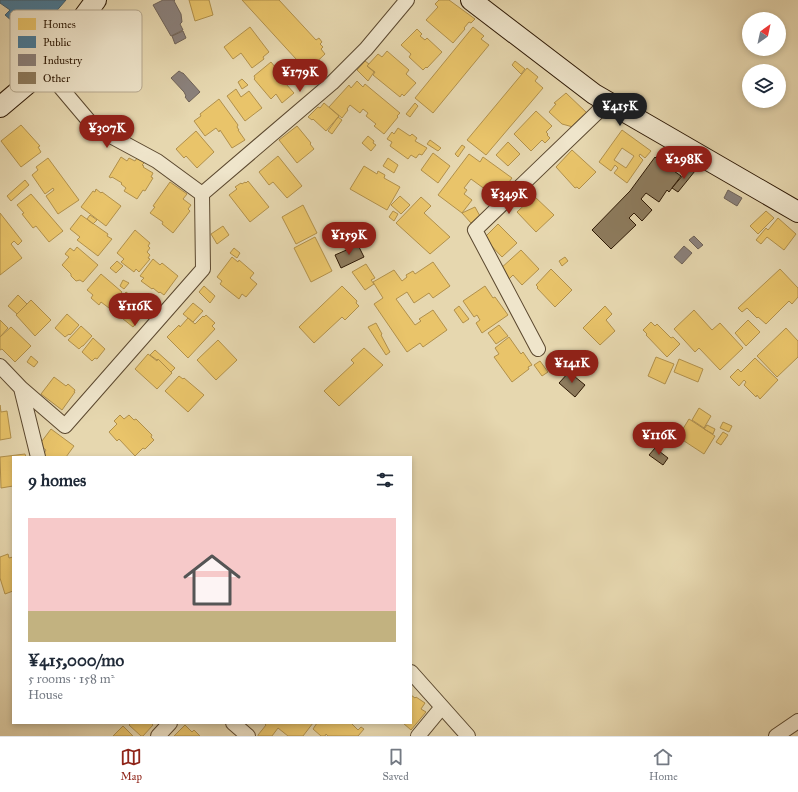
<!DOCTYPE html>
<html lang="en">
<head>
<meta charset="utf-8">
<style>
	:root { --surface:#fff; --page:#f6f6f7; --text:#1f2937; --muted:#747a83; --line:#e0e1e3; --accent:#8f2418 }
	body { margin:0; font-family:"IM FELL Great Primer",serif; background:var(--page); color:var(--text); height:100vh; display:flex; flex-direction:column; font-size:15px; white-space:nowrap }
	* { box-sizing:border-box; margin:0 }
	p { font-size:13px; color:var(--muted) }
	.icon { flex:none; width:22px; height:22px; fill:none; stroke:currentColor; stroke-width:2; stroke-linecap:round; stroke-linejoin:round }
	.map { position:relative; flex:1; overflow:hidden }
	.panel { position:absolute; left:12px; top:456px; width:400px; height:268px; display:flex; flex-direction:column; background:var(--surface); border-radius:0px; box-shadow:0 2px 6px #0003 }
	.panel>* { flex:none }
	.needle { width:26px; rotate:33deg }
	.buttons { position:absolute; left:742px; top:12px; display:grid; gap:8px }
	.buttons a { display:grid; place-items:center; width:44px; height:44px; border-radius:50%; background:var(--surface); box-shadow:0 2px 6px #0003; font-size:20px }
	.price { position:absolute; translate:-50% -34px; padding:0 9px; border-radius:14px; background:var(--accent); color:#fff; font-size:13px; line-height:26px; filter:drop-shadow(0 1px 2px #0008) }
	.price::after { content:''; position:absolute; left:50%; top:24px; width:12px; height:9px; margin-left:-6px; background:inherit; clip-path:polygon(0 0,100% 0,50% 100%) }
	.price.current { background:#222; color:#fff }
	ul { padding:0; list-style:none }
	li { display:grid; align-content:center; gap:8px; height:212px; padding:0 16px }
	li span { display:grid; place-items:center; height:124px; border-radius:0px; color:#555 }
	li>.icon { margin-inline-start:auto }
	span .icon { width:72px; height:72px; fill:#fffc; stroke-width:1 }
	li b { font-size:17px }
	h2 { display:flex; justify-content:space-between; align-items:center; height:48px; padding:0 16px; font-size:17px }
	.tabs { display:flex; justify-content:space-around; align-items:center; height:56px; border-top:1px solid var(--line); background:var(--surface); font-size:11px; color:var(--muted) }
	.tabs a { display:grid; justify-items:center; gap:2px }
	.tabs .current { color:var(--accent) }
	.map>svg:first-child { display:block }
	.homes { fill:#e9c46a; stroke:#b1904b; fill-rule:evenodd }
	.public { fill:#457b9d; stroke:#3e5d6f }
	.industry { fill:#8a817c; stroke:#6e6258 }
	.building { fill:#8d7b5d; stroke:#2d1804 }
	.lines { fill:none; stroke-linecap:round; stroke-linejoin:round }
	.street-casing { stroke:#5b482f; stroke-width:16 }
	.secondary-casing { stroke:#2d1804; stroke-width:22 }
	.street { stroke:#efe5cb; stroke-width:14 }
	.secondary { stroke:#efe5cb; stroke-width:20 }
	.key { fill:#efe5cb; stroke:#b5a88f; stroke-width:1 }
	.key-label { font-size:11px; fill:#2d1804 }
</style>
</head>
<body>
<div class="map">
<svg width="798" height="736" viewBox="0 0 798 736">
	<rect width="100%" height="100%" fill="#e6d7af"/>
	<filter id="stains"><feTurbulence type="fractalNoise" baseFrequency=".005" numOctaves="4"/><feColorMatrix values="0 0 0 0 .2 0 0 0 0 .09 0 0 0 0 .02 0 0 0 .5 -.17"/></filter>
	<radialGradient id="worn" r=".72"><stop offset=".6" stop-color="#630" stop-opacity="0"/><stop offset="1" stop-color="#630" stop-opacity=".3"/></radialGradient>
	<!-- homes -->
	<path class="homes" d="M189,0h20l4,15 -18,6z
		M242,0h37l37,40 3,-2 3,4 -2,2 3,3 -2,2 4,5 -18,17z
		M439,0h10l26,19 -4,4 -2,-1 -5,6 1,1 -12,14 -27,-23 12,-13 -3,-3z
		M250,27l19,25 -6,5 1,2 -12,9 -11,-15 -8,6 -9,-12z
		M473,27l11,9 -3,3 8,6 -56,68 -18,-15z
		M417,29l5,5 -2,2 5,4 2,-2 15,14 -15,16 -1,-1 -3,3 -14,-13 2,-3 -10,-9z
		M387,51l22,19 -3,4 10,9 -12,13 -2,-2 -2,3 -27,-22 2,-3 -8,-6 11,-12 4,3z
		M365,61l4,3 -2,2 7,6 -6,9 -11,-11z
		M515,61l10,8 -4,5 -9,-9z
		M271,62l17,21 -2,1 8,9 -12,10 -6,-9 -5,5 -17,-20 1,-1 -1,-2z
		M527,68l11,9 -3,4 8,7 -57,67 -19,-15z
		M242,79l6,6 -6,4 -4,-7z
		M357,81l6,6 2,-3 35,29 -3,3 1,1 -14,17 -10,-8 2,-2 -10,-8 2,-3 -5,-4 -3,4 -10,-8 -3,4 1,1 -6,8 -13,-11 20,-22 2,3z
		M236,89l5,8 8,-6 13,17 -17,13 -18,-25z
		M566,93l21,20 -14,14 -11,-3 -13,-12 7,-8 -2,-1z
		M219,99l19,26 -1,2 2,3h-1l7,10 -13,8 -12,-18 -1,2 -3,-4 -11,8 -11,-15 7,-5 -1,-2z
		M324,103l15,13 -13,15 -13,-12 -1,1 -4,-3 10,-10 2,1z
		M415,103l3,3 -8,11 -4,-3z
		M536,111l16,15 -6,6 2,2 -1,1 3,3 -5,5 -3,-3 -11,11 -17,-17z
		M338,117l4,3 -10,14 -4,-3z
		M21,125l19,21 -2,1 3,5 -20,15 -20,-26z
		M297,126l14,17 -1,1 4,5 -17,14 -18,-23z
		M398,128l12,8 2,-2 5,4 -2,3 12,7 -5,7 -3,-1 -3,4 -5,-3 -3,4 -18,-13 2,-4 -5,-3 5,-7 2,2z
		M622,130l29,21 -6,7 -5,-4 -1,2 4,4 -16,23 -13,-10 4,-5 -3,-3 -4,6 -12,-9zM622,148l12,8 -8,12 -12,-8z
		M196,131l18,21 -17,16 -11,-12 -2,2 -8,-9z
		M368,136l6,5 -1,2 3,2 -5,6 -9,-8z
		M430,140l11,8 -3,3 -11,-7z
		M508,142l12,12 -12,12 -12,-11z
		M462,145l3,2 -7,10 -3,-3z
		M572,150l24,22 -17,17 -2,-2 -2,1 -19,-21z
		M433,153l17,13 -12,17 -17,-13z
		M469,154l11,8 3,-5 29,21 -15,20 -26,-19 -7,9 3,2 -3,4 8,6 -10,13 -24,-18z
		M278,156l24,30 -15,12 -14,-16 -4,3 -10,-13z
		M121,157l6,4 2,-3 6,3 2,-3 8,4 -3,3 2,1 -1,1 10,6 -2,4 2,1 -8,13 -2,-1 -6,9 -13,-8 2,-3 -5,-4 1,-1 -10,-6 -1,1 -2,-1z
		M48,158l31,42 -21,14 -12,-18 8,-6 -1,-2 -8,6 -13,-19 6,-5 -2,-3z
		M388,158l10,7 -4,8 -11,-7z
		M364,166l13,8 1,-3 7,4 -1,3 16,9 -13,23 -37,-21z
		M25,180l4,5 -18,16 -4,-5z
		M248,181l21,26 -19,15 -21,-27 8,-6 -2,-2 6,-4 1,1 3,-2 1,1z
		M170,182l17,12 -4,5 8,6 -3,4 2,2 -17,22 -11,-9 1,-2 -13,-9 5,-6 -2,-1z
		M96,189l5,4 1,-1 19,14 -15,20 -25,-19 12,-16 2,1z
		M31,194l32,37 -14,11 -13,-16 -3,2 -11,-14 2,-1 -7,-8z
		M400,196l10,9 -9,9 -10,-9z
		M534,196l20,19 -18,17 -19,-20z
		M421,197l10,9 -7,7 26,24 -20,17 -34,-31z
		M303,205l14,28 -21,11 -14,-27z
		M475,207l6,11 -10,5 -9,-10z
		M393,211l5,3 -4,7 -5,-4z
		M766,211l8,7 -16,16 -8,-8z
		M0,213l22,28 -4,4 -4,-4 -3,3 11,14 -22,17z
		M81,215l27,19 -1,2 5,3 -14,17 -21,-16 3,-3 -10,-8z
		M90,215l7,5 -4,4 -6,-5z
		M778,218l18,16 -12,16 -17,-13 -6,7 -5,-4 10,-12 2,2z
		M498,224l19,19 -15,14 -18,-19z
		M223,226l6,9 -12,9 -6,-10z
		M135,230l15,13 -2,3 2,2 -3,4 3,3 -2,3 2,1 -11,13 -3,-3 -2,3 -13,-10 3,-3 -7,-6z
		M315,237l17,34 -21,11 -17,-34z
		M77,247l21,18 -15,17 -3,-2 -4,1 -5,-5v-2l-9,-9 7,-8 -4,-3 5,-6 4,3z
		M234,248l6,5 -3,5 -7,-5z
		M521,250l18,19 -17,16 -9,-10 -4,4 -9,-10z
		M232,257l6,5 1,-2 15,13 -4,5 7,6 -11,13 -4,-3 -3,5 -19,-15 2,-3 -5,-4z
		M565,257l3,4 -6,5 -3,-5z
		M153,259l7,6 2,-2 16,13 -14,19 -4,-3 -1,1 -6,-5 -1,1 -11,-8 3,-3 -4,-2z
		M117,261l6,5 -7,7 -6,-5z
		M433,262l17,24 -17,12 -4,-5 -15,10 -7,-11 -11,7 19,26 6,-4 -2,-2 14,-9 14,20 -24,17 -3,-4 -13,9 -33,-48 9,-6 -10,-16 21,-12 8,11 5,-4 -1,-2 7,-4 2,3z
		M366,264l9,14 -4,2 3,4 -9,6 -13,-18z
		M551,269l21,21 -17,17 -18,-19 1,-1 -2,-2z
		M780,269l18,19v9l-6,7 -3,-3 -23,23 -8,-7 -1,1 -10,-10 -5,4 -4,-4z
		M101,274l21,18 -13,16 -8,-6 -2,3 -8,-7 2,-3 -6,-5z
		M123,280l6,3 -5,6 -4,-3z
		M204,286l11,10 -5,7 -11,-11z
		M342,286l15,15 -1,2 3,3 -14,14 -3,-3 -28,26 -15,-16z
		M485,286l8,12 2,-1 13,18 -26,18 -6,-10 4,-3 -3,-5 -3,2 -11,-16z
		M126,292l22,17 -15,18 -21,-17z
		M18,295l9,9 -10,10 -9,-8z
		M150,299l10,6 -4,5 -9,-6z
		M31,300l20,20 -16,16 -19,-21z
		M193,303l10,8 -10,11 -10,-8z
		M459,306l10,13 -6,4 -9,-13z
		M605,306l7,8 -6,6 9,11 -15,14 -17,-17z
		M694,310l18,20 8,-7 23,25 -23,22 -21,-22 -4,4 -21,-23z
		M67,314l12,11 -9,10 -1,-1 -4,3 -10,-9z
		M206,315l9,8 -3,3 3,3 -27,29 -21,-21 12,-12 1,2 8,-9 7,6 8,-8 1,1z
		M0,320l8,8 -8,9z
		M748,320l12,12 -14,14 -11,-13z
		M651,322l4,4 2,-2 14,14 2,-1 7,7 -13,13 -21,-22 1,-1 -4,-4z
		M376,323l6,11 -1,1 9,17 -4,3 -18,-28z
		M499,325l9,11 -12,8 -8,-11z
		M81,326l11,10 -9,10h-1l-3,3 -11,-9z
		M11,327l20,19 -16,16 -13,-13 -2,1v-13z
		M786,328l12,13v16l-21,20 -20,-21z
		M509,337l12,17 2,-2 9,13 -4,2 1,2 -17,13 -18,-25 5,-3 -4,-6z
		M93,338l12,11 -8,10 -2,-1 -3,3 -10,-9z
		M218,340l19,20 -21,20 -19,-20z
		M364,348l19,17 -44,41 -15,-15 30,-28 -3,-3z
		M155,350l20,18 -4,4 -13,-13 -1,1 -7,-5z
		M148,354l9,7 1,-2 14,14 -15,16 -22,-20z
		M31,356l7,6 -4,5 -7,-5z
		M656,357l18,7 -9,20 -17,-8z
		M755,358l23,22 -18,19 -3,-4 -1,2 -12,-12 2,-3 -2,-2 -5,6 -9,-9 8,-8 3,3z
		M679,359l24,10 -5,13 -24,-10z
		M540,361l8,11 -6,4 -8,-11z
		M179,376l4,3 1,-1 20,17 -16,17 -23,-21z
		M54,377l12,9 2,-2 7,6 -1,2h1l-13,18 -21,-16z
		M0,405l1,7 6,-1 4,27 -11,2z
		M699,408l12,8 -7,12 -12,-8z
		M120,415l4,4 5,-4 5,5 2,-1 16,16 -1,2 3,3 -9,9 -2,-1 -8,8 -16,-17 -2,2 -8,-9 8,-8 -3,-3z
		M689,419l26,17 -11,18 -26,-17z
		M723,422l9,4 -3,6 -9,-4z
		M707,425l8,4 -2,5 -9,-5z
		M51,429l23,17 -8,11h-24l4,-7 -7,-5z
		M723,432l5,3 -7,10 -5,-3z
		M25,454l1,3h-13v29l-12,2 -1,-31z
		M8,554l1,4 4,-1v34l-8,3 -5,-16v-21z
		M411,695l4,3 1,-1 9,6 -4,6 5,3 -15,18 -8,-7h8z
		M131,723h20l2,2 -10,11h-2l-12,-11z
		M266,723h47l-10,13h-15l-10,-8 -6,8h-14v-1l8,-10 -1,-1z
		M317,723h34l7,7 3,-3 3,2 -6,7h-30l-2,-2 -1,2h-4l-8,-7z
		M185,725l7,7 2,-2 6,6h-26z
		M123,726l10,10h-20z"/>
	<!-- public -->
	<path class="public" d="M0,0h66l-32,37 -21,-17 -1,1 -7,-6 5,-5 -10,-7z"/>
	<!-- industry -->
	<path class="industry" d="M163,0h12l-1,1 7,13 1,8 -2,2 3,6 -12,6 -18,-31z
		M183,31l3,7 -11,6 -3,-8z
		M179,71l3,2h1l17,19 -11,10 -4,-5 1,-1 -2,-4 -13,-14z
		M728,190l14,8 -5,8 -13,-8z
		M694,236l9,9 -5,4 -9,-9z
		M684,246l8,7 -10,11 -8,-7z"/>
	<!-- building -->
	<path class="building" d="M661,150l5,4 -4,5 2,1 -2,3 4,3 2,-3 5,4 -2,2 10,7 -12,16 -2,-2 -8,12 -13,-9 -5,6 11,11 -10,11 -8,-8 -5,5 7,7 -25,24 -19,-19 38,-39 25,-34 1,1z
		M690,167l5,4 -17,21 -6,-4z
		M358,245l6,12 -23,11 -6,-13z
		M569,372l16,13 -10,12 -16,-14z
		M655,448l13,10 -5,7 -14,-10z"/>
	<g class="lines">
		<!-- street casing -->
		<g class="street-casing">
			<path id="street" d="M45,69l49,58 63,34 45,33
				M202,194l130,-111 34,-34 41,-49
				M538,349l-63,-119 133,-128
				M0,366l21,22 44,38 138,-157 -1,-75
				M21,388l17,69
				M411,672l57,64
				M233,723l15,13
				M158,736l12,-13
				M418,736l24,-29
				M776,736l22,-15"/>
		</g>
		<!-- secondary casing -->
		<g class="secondary-casing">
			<path id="secondary" d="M471,0l123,94 204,118
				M0,107l45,-38 51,-69"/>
		</g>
		<!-- street -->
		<use href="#street" class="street"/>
		<!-- secondary -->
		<use href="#secondary" class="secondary"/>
	</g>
	<!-- legend -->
	<rect x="10" y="10" width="132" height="82" rx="6" class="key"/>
	<rect x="18" y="18" width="18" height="12" fill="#e9c46a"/>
	<rect x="18" y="36" width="18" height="12" fill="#457b9d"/>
	<rect x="18" y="54" width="18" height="12" fill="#8a817c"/>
	<rect x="18" y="72" width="18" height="12" fill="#8d7b5d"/>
	<g class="key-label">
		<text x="43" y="28">Homes</text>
		<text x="43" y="46">Public</text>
		<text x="43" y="64">Industry</text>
		<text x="43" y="82">Other</text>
	</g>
	<rect width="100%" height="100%" filter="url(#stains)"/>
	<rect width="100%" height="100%" fill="url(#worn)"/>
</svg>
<div class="buttons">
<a><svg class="needle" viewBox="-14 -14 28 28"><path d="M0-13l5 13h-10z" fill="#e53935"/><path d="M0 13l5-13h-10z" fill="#747a83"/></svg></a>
<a><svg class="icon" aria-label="layers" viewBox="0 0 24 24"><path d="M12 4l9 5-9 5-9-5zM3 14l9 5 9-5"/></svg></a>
</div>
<b class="price" style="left:300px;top:93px">¥179K</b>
<b class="price current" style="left:620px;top:127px">¥415K</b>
<b class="price" style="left:107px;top:149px">¥307K</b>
<b class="price" style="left:684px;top:180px">¥298K</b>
<b class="price" style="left:509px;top:215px">¥349K</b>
<b class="price" style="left:349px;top:256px">¥159K</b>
<b class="price" style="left:135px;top:327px">¥116K</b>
<b class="price" style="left:572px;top:384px">¥141K</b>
<b class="price" style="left:659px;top:456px">¥116K</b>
<section class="panel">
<h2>9 homes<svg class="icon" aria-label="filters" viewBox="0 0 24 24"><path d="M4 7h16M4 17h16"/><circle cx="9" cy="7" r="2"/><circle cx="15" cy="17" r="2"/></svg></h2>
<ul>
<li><span style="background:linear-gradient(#f6c9c9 75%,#c2b280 0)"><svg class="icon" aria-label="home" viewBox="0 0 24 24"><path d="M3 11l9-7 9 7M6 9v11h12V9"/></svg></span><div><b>¥415,000/mo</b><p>5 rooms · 158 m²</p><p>House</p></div></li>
</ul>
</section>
</div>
<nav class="tabs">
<a class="current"><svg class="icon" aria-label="map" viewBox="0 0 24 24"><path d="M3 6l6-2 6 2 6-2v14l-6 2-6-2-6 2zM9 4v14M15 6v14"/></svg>Map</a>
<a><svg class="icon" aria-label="saved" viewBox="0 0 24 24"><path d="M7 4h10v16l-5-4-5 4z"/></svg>Saved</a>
<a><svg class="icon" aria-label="home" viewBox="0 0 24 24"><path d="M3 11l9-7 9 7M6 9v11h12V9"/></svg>Home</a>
</nav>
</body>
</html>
